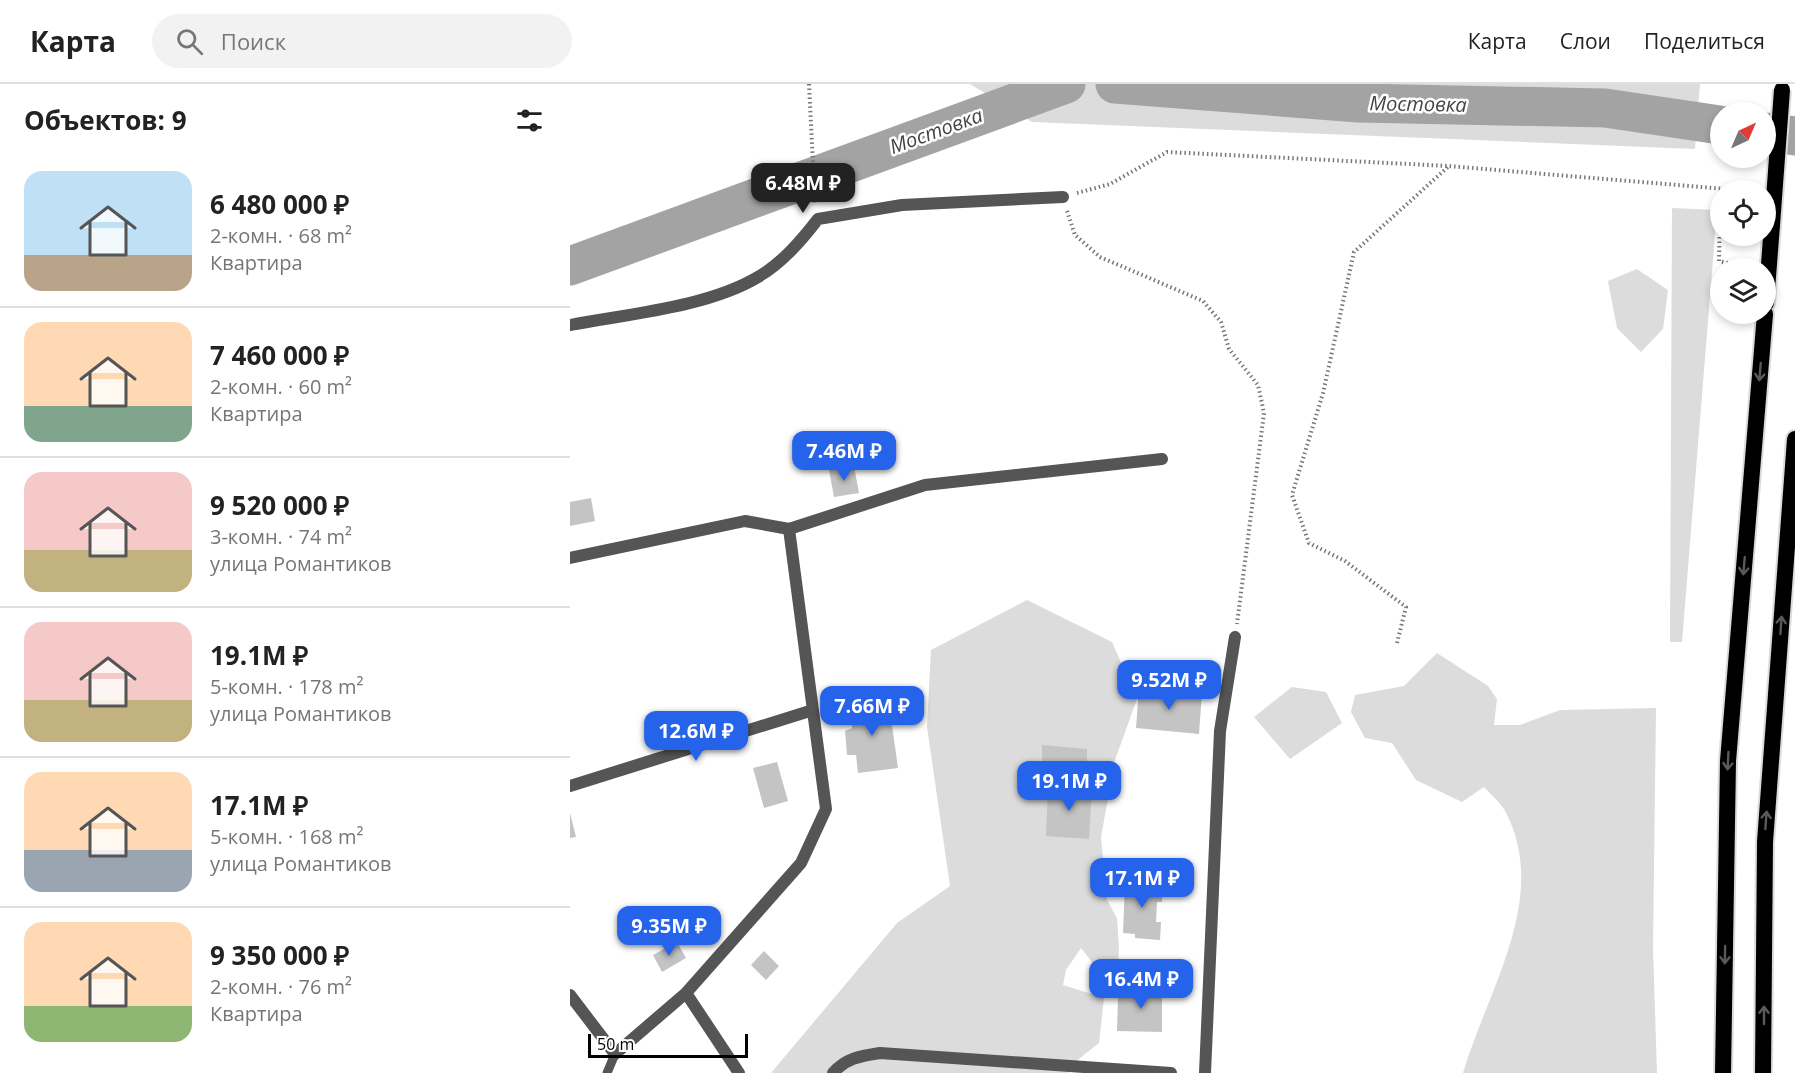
<!DOCTYPE html>
<html lang="ru">
<head>
<meta charset="utf-8">
<style>
	:root { --surface:#fff; --page:#f2f2f2; --text:#222; --muted:#767676; --line:#e0e0e0; --accent:#2563eb }
	body { margin:0; font-family:"Open Sans",sans-serif; background:var(--page); color:var(--text); height:100vh; display:flex; flex-direction:column; font-size:22px; white-space:nowrap }
	* { box-sizing:border-box; margin:0 }
	p { font-size:20px; color:var(--muted) }
	.icon { flex:none; width:33px; height:33px; fill:none; stroke:currentColor; stroke-width:2; stroke-linecap:round; stroke-linejoin:round }
	.map { position:relative; flex:1; overflow:hidden }
	.drawer { display:flex; flex-direction:column; background:var(--surface); width:570px }
	.drawer>* { flex:none }
	.needle { width:39px; rotate:44deg }
	.controls { position:absolute; left:1140px; top:18px; display:grid; gap:12px }
	.controls a { display:grid; place-items:center; width:66px; height:66px; border-radius:50%; background:var(--surface); box-shadow:0 3px 9px #0003; font-size:30px }
	.scale { position:absolute; left:18px; bottom:15px; width:160px; box-sizing:border-box; padding-left:6px; border:3px solid #000; border-top:0; font-size:16px; line-height:21px; white-space:nowrap; color:#000; -webkit-text-stroke:4px #fff; paint-order:stroke }
	.price { position:absolute; translate:-50% -51px; padding:0 14px; border-radius:12px; background:var(--accent); color:#fff; font-size:20px; line-height:39px; filter:drop-shadow(0 2px 3px #0008) }
	.price::after { content:''; position:absolute; left:50%; top:36px; width:18px; height:14px; margin-left:-9px; background:inherit; clip-path:polygon(0 0,100% 0,50% 100%) }
	.price.selected { background:#222; color:#fff }
	ul { padding:0; list-style:none }
	li { display:flex; align-items:center; gap:18px; height:150px; padding:0 24px }
	li+li { border-top:2px solid var(--line) }
	li span { display:grid; place-items:center; flex:none; width:168px; height:120px; border-radius:18px; color:#555 }
	li>.icon { margin-inline-start:auto }
	span .icon { width:72px; height:72px; fill:#fffc; stroke-width:1 }
	li b { font-size:26px }
	h2 { display:flex; justify-content:space-between; align-items:center; height:72px; padding:0 24px; font-size:26px }
	header { display:flex; align-items:center; gap:36px; box-sizing:border-box; height:84px; padding:0 30px; background:var(--surface); border-bottom:2px solid var(--line) }
	header strong { font-size:28px }
	nav { display:flex; gap:33px; margin-inline-start:auto; font-size:21px }
	.search { width:420px; height:54px; background:var(--page); display:flex; align-items:center; gap:15px; box-sizing:border-box; padding:0 21px; border-radius:33px; color:var(--muted); font-size:22px }
	main { display:flex; flex:1; min-height:0 }
	.map>svg:first-child { display:block }
	.green { fill:#dcdcdc }
	.lines { fill:none; stroke-linecap:round; stroke-linejoin:round }
	.river { stroke:#a3a3a3; stroke-width:39 }
	.building { fill:#c4c4c4 }
	.trunk-casing { stroke:#dbdbdb; stroke-width:20 }
	.path { stroke:#777; stroke-width:4; stroke-dasharray:1.5 3; stroke-linecap:butt }
	.service { stroke:#555; stroke-width:9 }
	.minor { stroke:#555; stroke-width:12 }
	.trunk { stroke:#000; stroke-width:16 }
	.trunk-bridge-casing { stroke:#dbdbdb; stroke-width:20; stroke-linecap:butt }
	.trunk-bridge { stroke:#000; stroke-width:16 }
	.oneway { stroke:#595959 }
	.labels { text-anchor:middle; stroke-width:5; stroke-linejoin:round; paint-order:stroke }
	.water-label { font-size:20px; font-style:italic; fill:#444; stroke:#fff }
</style>
</head>
<body>
<header>
<strong>Карта</strong>
<div class="search"><svg class="icon" aria-label="search" viewBox="0 0 24 24"><circle cx="10" cy="10" r="6"/><path d="M15 15l6 6"/></svg>Поиск</div>
<nav><a>Карта</a><a>Слои</a><a>Поделиться</a></nav>
</header>
<main>
<section class="drawer">
<h2>Объектов: 9<svg class="icon" aria-label="filters" viewBox="0 0 24 24"><path d="M4 7h16M4 17h16"/><circle cx="9" cy="7" r="2"/><circle cx="15" cy="17" r="2"/></svg></h2>
<ul>
<li><span style="background:linear-gradient(#bfe0f5 70%,#b9a48a 0)"><svg class="icon" aria-label="home" viewBox="0 0 24 24"><path d="M3 11l9-7 9 7M6 9v11h12V9"/></svg></span><div><b>6 480 000 ₽</b><p>2-комн. · 68 m²</p><p>Квартира</p></div></li>
<li><span style="background:linear-gradient(#ffd9b3 70%,#7fa58c 0)"><svg class="icon" aria-label="home" viewBox="0 0 24 24"><path d="M3 11l9-7 9 7M6 9v11h12V9"/></svg></span><div><b>7 460 000 ₽</b><p>2-комн. · 60 m²</p><p>Квартира</p></div></li>
<li><span style="background:linear-gradient(#f6c9c9 65%,#c2b280 0)"><svg class="icon" aria-label="home" viewBox="0 0 24 24"><path d="M3 11l9-7 9 7M6 9v11h12V9"/></svg></span><div><b>9 520 000 ₽</b><p>3-комн. · 74 m²</p><p>улица Романтиков</p></div></li>
<li><span style="background:linear-gradient(#f6c9c9 65%,#c2b280 0)"><svg class="icon" aria-label="home" viewBox="0 0 24 24"><path d="M3 11l9-7 9 7M6 9v11h12V9"/></svg></span><div><b>19.1M ₽</b><p>5-комн. · 178 m²</p><p>улица Романтиков</p></div></li>
<li><span style="background:linear-gradient(#ffd9b3 65%,#9aa5b1 0)"><svg class="icon" aria-label="home" viewBox="0 0 24 24"><path d="M3 11l9-7 9 7M6 9v11h12V9"/></svg></span><div><b>17.1M ₽</b><p>5-комн. · 168 m²</p><p>улица Романтиков</p></div></li>
<li><span style="background:linear-gradient(#ffd9b3 70%,#8fb573 0)"><svg class="icon" aria-label="home" viewBox="0 0 24 24"><path d="M3 11l9-7 9 7M6 9v11h12V9"/></svg></span><div><b>9 350 000 ₽</b><p>2-комн. · 76 m²</p><p>Квартира</p></div></li>
</ul>
</section>
<div class="map">
<svg width="1225" height="989" viewBox="0 0 1225 989">
	<rect width="100%" height="100%" fill="#fff"/>
	<!-- green -->
	<path class="green" d="M400,0h730l-5,65 -663,-27z
		M1102,124l45,2 -35,432h-12z
		M1067,185l31,21 -5,39 -22,23 -24,-24 -9,-47z
		M457,516l85,42 25,57 -22,61 -14,77 6,63 10,18 2,32 -2,34 -11,-4 -25,-32 -15,22 -3,15 41,13 -5,45 -24,19 -6,11h-298l126,-150 53,-37 -23,-159 4,-77z
		M867,569l51,33 9,13 -3,26h26l40,-15 96,-2 -3,241 4,124h-194c24,-82 88,-177 42,-262 -4,-8 -14,-16 -21,-24l-22,15 -46,-22 -24,-37 -27,-5 -14,-26 4,-17 49,-9z
		M722,603l34,5 16,31 -52,36 -36,-42z"/>
	<g class="lines">
		<!-- river -->
		<path class="river" d="M545,0l243,19 247,5 115,17
			M1196,48l29,4
			M0,182l496,-182"/>
	</g>
	<!-- building -->
	<path class="building" d="M284,382l5,27 -25,4 -5,-27z
		M21,414l4,23 -25,5v-24z
		M569,604l63,5 -3,41 -63,-6z
		M315,614l4,6 9,64 -40,5 -2,-18h-9l-2,-24 7,-3 -1,-14h5l1,-6 6,-7z
		M472,661l45,4v24l-45,-5z
		M207,678l11,39 -24,7 -11,-40z
		M478,701l44,2 -3,52 -43,-3z
		M0,729l6,24 -6,1z
		M555,797l38,2 -1,19h-5l-1,20h5l-1,18 -25,-2v-4l-12,-1z
		M107,858l9,16 -24,14 -9,-17z
		M194,867l15,15 -13,14 -15,-15z
		M562,902h30v46l-45,-1 1,-34 14,1z"/>
	<g class="lines">
		<!-- trunk casing -->
		<g class="trunk-casing">
			<path id="trunk" d="M1196,219l6,-78
				M1153,989l5,-312 37,-447
				M1193,989l2,-231 30,-403"/>
		</g>
		<!-- path -->
		<path class="path" d="M239,0l6,120
			M507,109l33,-9 57,-32 282,14 288,24
			M1150,126l-1,51 30,7
			M497,127l8,24 25,22 103,44 18,21 8,27 29,36 6,28 -27,211
			M827,559l9,-36 -61,-46 -36,-18 -17,-48 31,-102 31,-141 95,-86"/>
		<!-- service -->
		<path class="service" d="M37,989l8,-19"/>
		<!-- minor -->
		<path class="minor" d="M0,241c58,-11 138,-18 188,-48 24,-14 43,-36 60,-58l84,-14 161,-8
			M0,474l175,-37 44,8 136,-44 237,-26
			M0,702l243,-76
			M116,909l53,80
			M0,911l45,59 71,-61 115,-130 25,-54 -37,-280
			M263,989c13,-15 28,-17 47,-20l291,20
			M635,989l15,-342 15,-94"/>
		<!-- trunk -->
		<use href="#trunk" class="trunk"/>
		<!-- trunk-bridge casing -->
		<g class="trunk-bridge-casing">
			<path id="trunk-bridge" d="M1202,141l10,-135"/>
		</g>
		<!-- trunk-bridge -->
		<use href="#trunk-bridge" class="trunk-bridge"/>
	</g>
	<!-- one-way arrows -->
	<defs><path id="oneway-shaft" d="M-6 0H5M1.5-3L5.5 0L1.5 3" fill="none" stroke-width="1.6" stroke-linecap="round" stroke-linejoin="round" transform="scale(1.5)"/></defs>
	<g class="oneway">
		<use href="#oneway-shaft" transform="translate(1190 288) rotate(95)"/>
		<use href="#oneway-shaft" transform="translate(1174 482) rotate(95)"/>
		<use href="#oneway-shaft" transform="translate(1211 541) rotate(-86)"/>
		<use href="#oneway-shaft" transform="translate(1158 677) rotate(93)"/>
		<use href="#oneway-shaft" transform="translate(1196 736) rotate(-86)"/>
		<use href="#oneway-shaft" transform="translate(1155 871) rotate(91)"/>
		<use href="#oneway-shaft" transform="translate(1194 931) rotate(-90)"/>
	</g>
	<g class="labels">
		<!-- water labels -->
		<g class="water-label">
			<text transform="translate(848 20) rotate(1)" y="7">Мостовка</text>
			<text transform="translate(366 47) rotate(-20)" y="7">Мостовка</text>
		</g>
	</g>
</svg>
<div class="controls">
<a><svg class="needle" viewBox="-14 -14 28 28"><path d="M0-13l5 13h-10z" fill="#e53935"/><path d="M0 13l5-13h-10z" fill="#767676"/></svg></a>
<a><svg class="icon" aria-label="locate" viewBox="0 0 24 24"><circle cx="12" cy="12" r="6"/><path d="M12 2v4M12 18v4M2 12h4M18 12h4"/></svg></a>
<a><svg class="icon" aria-label="layers" viewBox="0 0 24 24"><path d="M12 4l9 5-9 5-9-5zM3 14l9 5 9-5"/></svg></a>
</div>
<div class="scale">50 m</div>
<b class="price selected" style="left:233px;top:130px">6.48M ₽</b>
<b class="price" style="left:274px;top:398px">7.46M ₽</b>
<b class="price" style="left:599px;top:627px">9.52M ₽</b>
<b class="price" style="left:302px;top:653px">7.66M ₽</b>
<b class="price" style="left:126px;top:678px">12.6M ₽</b>
<b class="price" style="left:499px;top:728px">19.1M ₽</b>
<b class="price" style="left:572px;top:825px">17.1M ₽</b>
<b class="price" style="left:99px;top:873px">9.35M ₽</b>
<b class="price" style="left:571px;top:926px">16.4M ₽</b>
</div>
</main>
</body>
</html>
